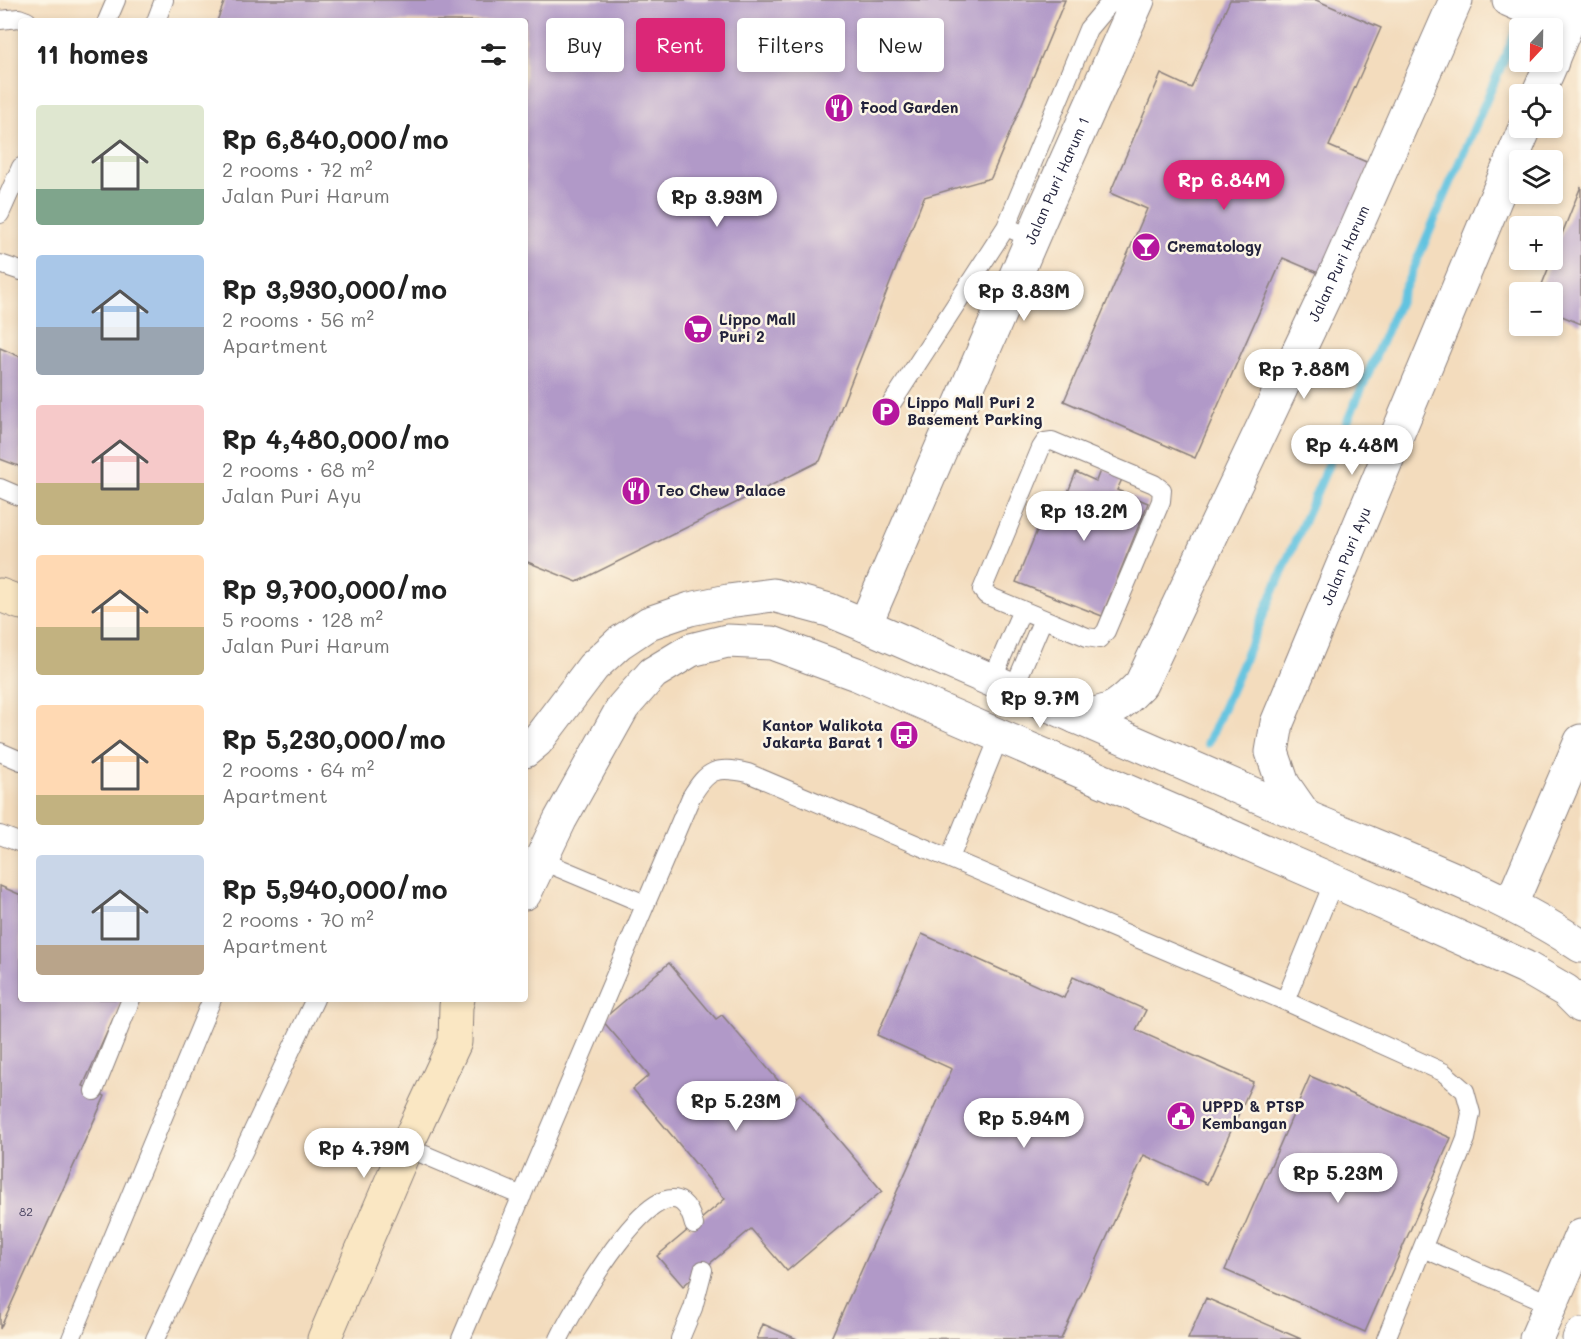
<!DOCTYPE html>
<html lang="en">
<head>
<meta charset="utf-8">
<style>
	:root { --surface:#fff; --page:#f2f2f2; --text:#222; --muted:#767676; --accent:#db2777 }
	body { margin:0; font-family:Mali,sans-serif; background:var(--page); color:var(--text); height:100vh; display:flex; flex-direction:column; font-size:22px; white-space:nowrap }
	* { box-sizing:border-box; margin:0 }
	p { font-size:20px; color:var(--muted) }
	.icon { flex:none; width:33px; height:33px; fill:none; stroke:currentColor; stroke-width:2; stroke-linecap:round; stroke-linejoin:round }
	.map { position:relative; flex:1; overflow:hidden }
	.side { position:absolute; left:18px; top:18px; width:510px; height:984px; display:flex; flex-direction:column; background:var(--surface); border-radius:6px; box-shadow:0 3px 9px #0003 }
	.side>* { flex:none }
	.banner { position:absolute; left:546px; top:18px; width:570px; height:54px; display:flex; gap:12px }
	.needle { width:39px; rotate:202deg }
	.tools { position:absolute; left:1509px; top:18px; display:grid; gap:12px }
	.tools a { display:grid; place-items:center; width:54px; height:54px; border-radius:6px; background:var(--surface); box-shadow:0 3px 9px #0003; font-size:30px }
	.price { position:absolute; translate:-50% -51px; padding:0 14px; border-radius:21px; background:#fff; color:#222; font-size:20px; line-height:39px; filter:drop-shadow(0 2px 3px #0008) }
	.price::after { content:''; position:absolute; left:50%; top:36px; width:18px; height:14px; margin-left:-9px; background:inherit; clip-path:polygon(0 0,100% 0,50% 100%) }
	.price.on { background:var(--accent); color:#fff }
	ul { padding:0; list-style:none }
	li { display:flex; align-items:center; gap:18px; height:150px; padding:0 18px }
	li span { display:grid; place-items:center; flex:none; width:168px; height:120px; border-radius:6px; color:#555 }
	li>.icon { margin-inline-start:auto }
	span .icon { width:72px; height:72px; fill:#fffc; stroke-width:1 }
	li b { font-size:26px }
	h2 { display:flex; justify-content:space-between; align-items:center; height:72px; padding:0 18px; font-size:26px }
	.pill { padding:0 21px; border-radius:6px; background:var(--surface); box-shadow:0 3px 9px #0003; font-size:21px; line-height:54px }
	.pill.on { background:var(--accent); color:#fff }
	.map>svg:first-child { display:block }
	.lines { fill:none; stroke-linecap:round; stroke-linejoin:round }
	.stream { stroke:#62c3e0; stroke-width:9 }
	.building { fill:#b199c8 }
	.lane-casing { stroke:#8a7f7c; stroke-width:20 }
	.street-casing { stroke:#8a7f7c; stroke-width:35 }
	.secondary-casing { stroke:#8a7f7c; stroke-width:35 }
	.lane { stroke:#fff; stroke-width:18 }
	.street { stroke:#fff; stroke-width:33 }
	.secondary { stroke:#fae7c3; stroke-width:33 }
	.labels { text-anchor:middle; stroke-width:5; stroke-linejoin:round; paint-order:stroke }
	.number-label { font-size:12px; fill:#46405e }
	.poi-label { font-size:15px; font-weight:bold; fill:#22223b; stroke:#fcf5e5; text-anchor:start }
	.street-label { font-size:15px; fill:#22223b; stroke:#fcf5e5 }
</style>
</head>
<body>
<div class="map">
<svg width="1581" height="1339" viewBox="0 0 1581 1339">
	<rect width="100%" height="100%" fill="#fcf5e5"/>
	<filter id="ink" filterUnits="userSpaceOnUse"><feTurbulence type="fractalNoise" baseFrequency=".0167" numOctaves="2"/><feDisplacementMap in="SourceGraphic" scale="12" xChannelSelector="R" yChannelSelector="G"/><feConvolveMatrix kernelMatrix="1 2 1 2 8 2 1 2 1" color-interpolation-filters="sRGB"/></filter>
	<filter id="wash" filterUnits="userSpaceOnUse"><feTurbulence type="fractalNoise" baseFrequency=".008" numOctaves="4" result="noise"/><feDisplacementMap in="SourceGraphic" scale="24" xChannelSelector="R" yChannelSelector="G"/><feGaussianBlur stdDeviation="1.35" result="paint"/><feColorMatrix in="noise" values="0 0 0 0 0 0 0 0 0 0 0 0 0 0 0 0 0 1.4 0 .05"/><feComposite in="paint" operator="in"/></filter>
	<g filter="url(#wash)">
		<rect width="100%" height="100%" fill="#f3dcbd"/>
		<g class="lines">
			<!-- stream -->
			<path class="stream" d="M1208,743l316,-730"/>
		</g>
		<g id="blocks">
			<!-- building -->
			<path class="building" d="M225,0h840l-74,178 -67,19 -104,264 -243,121 -52,-21v-540h-308z
				M1230,0h86l65,28 -52,118 42,18 -48,111 -40,-17 -88,200 -131,-57 83,-192 -37,-16 51,-119 30,14z
				M1581,186v138l-29,-12v-20h-13z
				M0,348l21,9v110l-21,-8z
				M1101,468l22,9 -6,13 31,13 -46,113 -86,-34 35,-86 13,6 12,-30 20,9z
				M0,886l21,9v104h101l-39,87 22,10 -105,233z
				M922,934l142,64 9,-21 73,33 -10,20 117,52 -46,102 -63,-29 -83,184 -230,-1 121,-269 -75,-34z
				M669,963l47,56 6,-4 72,84 6,-5 82,97 -95,80 -36,-42 -68,57 -26,-30 68,-57 -92,-110 16,-14 -47,-55z
				M1310,1076l141,62 -86,194 -140,-62z
				M1206,1298l95,41h-113z
				M763,1324l34,15h-40z"/>
		</g>
	</g>
	<g filter="url(#ink)">
		<use href="#blocks" fill-opacity="0" stroke="#8a7f7c" stroke-width="1.5"/>
		<g class="lines">
			<!-- lane casing -->
			<g class="lane-casing">
				<path id="lane" d="M0,20l19,-2 8,3
					M107,21l9,-21
					M156,21l8,-21
					M0,214l21,-47
					M1032,238l-26,-11 82,-198 21,-25 28,-2
					M0,264l21,7
					M886,412l120,-185
					M1052,441l102,43 8,6 -1,11 -55,130 -7,8 -12,-2 -101,-42 -4,-5 59,-142 4,-6z
					M0,488l21,9
					M992,680l30,-70
					M1013,690l30,-71
					M0,752l21,9
					M0,835l21,8
					M950,858l50,-123
					M540,860l105,44
					M1285,1001l49,-120
					M94,1091l37,-92
					M406,1147l116,49
					M1423,1248l128,56
					M71,1339l141,-340
					M155,1339l160,-340
					M461,1339l230,-542c17,-28 25,-31 57,-24l537,228 158,71 22,19 6,22 -5,26 -80,200
					M559,1339c12,-26 112,-206 135,-114
					M680,1339l13,-31 10,-38"/>
			</g>
			<!-- street casing -->
			<g class="street-casing">
				<g id="street">
					<path d="M1509,0l25,11 41,-6 6,-3"/>
					<path d="M1552,60l23,-55"/>
					<path d="M1538,94l14,-32"/>
					<path id="s1" d="M865,625l177,-410 96,-215"/>
					<path id="s2" d="M1076,717c35,-5 40,-7 65,-33l198,-418 117,-266"/>
					<path d="M525,751l12,-10 56,-74 26,-24 30,-20 41,-14 38,-8 45,-6 56,15 36,15c148,63 294,129 441,192 93,40 191,73 275,129"/>
					<path id="s3" d="M1306,817l-23,-33 -11,-32 5,-29 248,-595"/>
					<path d="M525,893l35,-73 63,-113 30,-34 38,-23 36,-9 45,2 87,32 475,206 191,86 41,24 15,15"/>
					<path d="M1511,904l70,-163"/>
					<path d="M1536,1339l45,-104"/>
					<path d="M1579,1339l2,-4"/>
				</g>
			</g>
			<!-- secondary casing -->
			<g class="secondary-casing">
				<path id="secondary" d="M0,595l21,8
					M324,1339l82,-192 49,-105 1,-36 2,-7"/>
			</g>
			<!-- lane -->
			<use href="#lane" class="lane"/>
			<!-- street -->
			<use href="#street" class="street"/>
			<!-- secondary -->
			<use href="#secondary" class="secondary"/>
		</g>
	</g>
	<!-- icons -->
	<defs>
		<g id="restaurant-disc" transform="scale(1.5)"><circle r="9.5" fill="#b5179e" stroke="#fcf5e5"/><path d="M-5-6h1v4h1v-4h1v4h1v-4h1v5L-1.5 .5V6h-2V.5L-5-1ZM5-6V6H3V1.5H1.5Q1.5-4 5-6Z" fill="#fff"/></g>
		<g id="bar-disc" transform="scale(1.5)"><circle r="9.5" fill="#b5179e" stroke="#fcf5e5"/><path d="M-6-5H6L.8 .8V4.5H3.5V6h-7V4.5H-.8V.8Z" fill="#fff"/></g>
		<g id="supermarket-disc" transform="scale(1.5)"><circle r="9.5" fill="#b5179e" stroke="#fcf5e5"/><path d="M-6-5.5h2.5l.6 2H6L4.5 2H-2.5L-4.4-4H-6ZM-1.5 3.2a1.3 1.3 0 1 0 .1 0ZM3 3.2a1.3 1.3 0 1 0 .1 0Z" fill="#fff"/></g>
		<g id="parking-disc" transform="scale(1.5)"><circle r="9.5" fill="#b5179e" stroke="#fcf5e5"/><path d="M-3.5-5.5H1a3.5 3.5 0 0 1 0 7H-1V5.5H-3.5ZM-1-3.4V-.6H.8a1.4 1.4 0 0 0 0-2.8Z" fill="#fff"/></g>
		<g id="bus-disc" transform="scale(1.5)"><circle r="9.5" fill="#b5179e" stroke="#fcf5e5"/><path d="M-5-6H5V4H4V6H2V4H-2V6H-4V4H-5ZM-3.5-4V0h7V-4ZM-3.5 1.2v1.5H-2V1.2ZM2 1.2v1.5H3.5V1.2Z" fill="#fff"/></g>
		<g id="civic-disc" transform="scale(1.5)"><circle r="9.5" fill="#b5179e" stroke="#fcf5e5"/><path d="M-.6-6.5H3V-4.5H.6V-3L4-1V1h2V6H-6V1h2V-1L-.6-3ZM-1.2 2.5V6h2.4V2.5Z" fill="#fff"/></g>
	</defs>
	<g fill-rule="evenodd">
		<use href="#restaurant-disc" x="839" y="108"/>
		<use href="#bar-disc" x="1146" y="247"/>
		<use href="#supermarket-disc" x="698" y="329"/>
		<use href="#parking-disc" x="886" y="412"/>
		<use href="#restaurant-disc" x="636" y="491"/>
		<use href="#bus-disc" x="904" y="735"/>
		<use href="#civic-disc" x="1181" y="1116"/>
	</g>
	<g class="labels">
		<!-- number labels -->
		<g class="number-label">
			<text x="26" y="1216">82</text>
		</g>
		<!-- poi labels -->
		<g class="poi-label">
			<text x="860" y="113">Food Garden</text>
			<text x="1167" y="252">Crematology</text>
			<text x="719" y="325">Lippo Mall<tspan x="719" dy="17">Puri 2</tspan></text>
			<text x="907" y="408">Lippo Mall Puri 2<tspan x="907" dy="17">Basement Parking</tspan></text>
			<text x="657" y="496">Teo Chew Palace</text>
			<text x="883" y="731" text-anchor="end">Kantor Walikota<tspan x="883" dy="17">Jakarta Barat 1</tspan></text>
			<text x="1202" y="1112">UPPD &amp; PTSP<tspan x="1202" dy="17">Kembangan</tspan></text>
		</g>
		<!-- street labels -->
		<g class="street-label">
			<text dy="5" stroke="none"><textPath href="#s1" startOffset="484">Jalan Puri Harum 1</textPath></text>
			<text dy="5" stroke="none"><textPath href="#s2" startOffset="540">Jalan Puri Harum</textPath></text>
			<text dy="5" stroke="none"><textPath href="#s3" startOffset="284">Jalan Puri Ayu</textPath></text>
		</g>
	</g>
</svg>
<div class="tools">
<a><svg class="needle" viewBox="-14 -14 28 28"><path d="M0-13l5 13h-10z" fill="#e53935"/><path d="M0 13l5-13h-10z" fill="#767676"/></svg></a>
<a><svg class="icon" aria-label="locate" viewBox="0 0 24 24"><circle cx="12" cy="12" r="6"/><path d="M12 2v4M12 18v4M2 12h4M18 12h4"/></svg></a>
<a><svg class="icon" aria-label="layers" viewBox="0 0 24 24"><path d="M12 4l9 5-9 5-9-5zM3 14l9 5 9-5"/></svg></a>
<a>+</a>
<a>−</a>
</div>
<b class="price on" style="left:1224px;top:211px">Rp 6.84M</b>
<b class="price" style="left:717px;top:228px">Rp 3.93M</b>
<b class="price" style="left:1024px;top:322px">Rp 3.83M</b>
<b class="price" style="left:1304px;top:400px">Rp 7.88M</b>
<b class="price" style="left:1352px;top:476px">Rp 4.48M</b>
<b class="price" style="left:1084px;top:542px">Rp 13.2M</b>
<b class="price" style="left:1040px;top:729px">Rp 9.7M</b>
<b class="price" style="left:736px;top:1132px">Rp 5.23M</b>
<b class="price" style="left:1024px;top:1149px">Rp 5.94M</b>
<b class="price" style="left:364px;top:1179px">Rp 4.79M</b>
<b class="price" style="left:1338px;top:1204px">Rp 5.23M</b>
<div class="banner">
<a class="pill">Buy</a>
<a class="pill on">Rent</a>
<a class="pill">Filters</a>
<a class="pill">New</a>
</div>
<section class="side">
<h2>11 homes<svg class="icon" aria-label="filters" viewBox="0 0 24 24"><path d="M4 7h16M4 17h16"/><circle cx="9" cy="7" r="2"/><circle cx="15" cy="17" r="2"/></svg></h2>
<ul>
<li><span style="background:linear-gradient(#dfe7d0 70%,#7fa58c 0)"><svg class="icon" aria-label="home" viewBox="0 0 24 24"><path d="M3 11l9-7 9 7M6 9v11h12V9"/></svg></span><div><b>Rp 6,840,000/mo</b><p>2 rooms · 72 m²</p><p>Jalan Puri Harum</p></div></li>
<li><span style="background:linear-gradient(#a9c7e8 60%,#9aa5b1 0)"><svg class="icon" aria-label="home" viewBox="0 0 24 24"><path d="M3 11l9-7 9 7M6 9v11h12V9"/></svg></span><div><b>Rp 3,930,000/mo</b><p>2 rooms · 56 m²</p><p>Apartment</p></div></li>
<li><span style="background:linear-gradient(#f6c9c9 65%,#c2b280 0)"><svg class="icon" aria-label="home" viewBox="0 0 24 24"><path d="M3 11l9-7 9 7M6 9v11h12V9"/></svg></span><div><b>Rp 4,480,000/mo</b><p>2 rooms · 68 m²</p><p>Jalan Puri Ayu</p></div></li>
<li><span style="background:linear-gradient(#ffd9b3 60%,#c2b280 0)"><svg class="icon" aria-label="home" viewBox="0 0 24 24"><path d="M3 11l9-7 9 7M6 9v11h12V9"/></svg></span><div><b>Rp 9,700,000/mo</b><p>5 rooms · 128 m²</p><p>Jalan Puri Harum</p></div></li>
<li><span style="background:linear-gradient(#ffd9b3 75%,#c2b280 0)"><svg class="icon" aria-label="home" viewBox="0 0 24 24"><path d="M3 11l9-7 9 7M6 9v11h12V9"/></svg></span><div><b>Rp 5,230,000/mo</b><p>2 rooms · 64 m²</p><p>Apartment</p></div></li>
<li><span style="background:linear-gradient(#c9d6e8 75%,#b9a48a 0)"><svg class="icon" aria-label="home" viewBox="0 0 24 24"><path d="M3 11l9-7 9 7M6 9v11h12V9"/></svg></span><div><b>Rp 5,940,000/mo</b><p>2 rooms · 70 m²</p><p>Apartment</p></div></li>
</ul>
</section>
</div>
</body>
</html>
